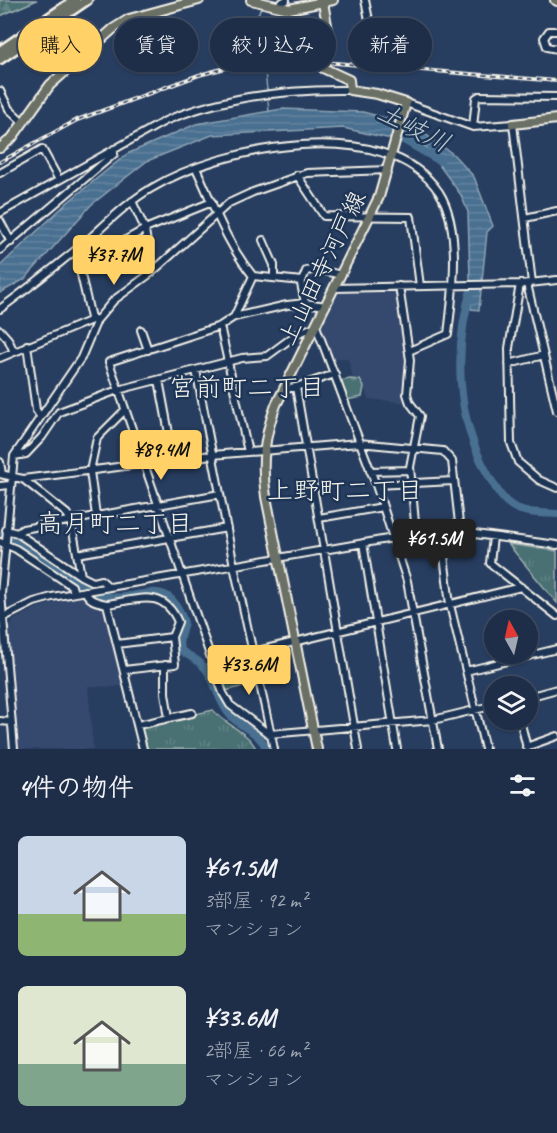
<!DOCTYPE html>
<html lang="ja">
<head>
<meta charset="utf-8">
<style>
	:root { --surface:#1e2e49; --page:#263650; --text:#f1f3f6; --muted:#a1a8b4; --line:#3c4a61; --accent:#ffd166 }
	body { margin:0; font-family:Caveat,"Klee One",sans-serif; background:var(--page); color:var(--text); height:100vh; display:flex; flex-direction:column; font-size:22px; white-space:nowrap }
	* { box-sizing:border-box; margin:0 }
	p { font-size:20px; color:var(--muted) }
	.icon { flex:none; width:33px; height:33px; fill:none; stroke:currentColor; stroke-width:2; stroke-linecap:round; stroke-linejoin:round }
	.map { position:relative; height:749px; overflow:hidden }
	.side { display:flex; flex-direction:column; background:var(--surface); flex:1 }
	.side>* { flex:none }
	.banner { position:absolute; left:18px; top:18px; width:522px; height:54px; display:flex; gap:12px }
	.needle { width:39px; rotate:352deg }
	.tools { position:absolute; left:484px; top:610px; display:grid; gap:12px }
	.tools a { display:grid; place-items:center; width:54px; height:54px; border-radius:50%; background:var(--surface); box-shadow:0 2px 4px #0004,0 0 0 2px var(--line); font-size:30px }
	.price { position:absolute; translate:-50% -51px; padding:0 14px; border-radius:6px; background:var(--accent); color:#111; font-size:20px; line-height:39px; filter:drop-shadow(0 2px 3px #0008) }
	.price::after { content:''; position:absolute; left:50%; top:36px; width:18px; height:14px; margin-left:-9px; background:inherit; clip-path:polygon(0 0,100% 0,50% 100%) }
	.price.on { background:#222; color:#fff }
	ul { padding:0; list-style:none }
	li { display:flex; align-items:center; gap:18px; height:150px; padding:0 18px }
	li span { display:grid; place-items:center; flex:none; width:168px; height:120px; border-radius:9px; color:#555 }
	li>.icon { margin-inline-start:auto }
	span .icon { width:72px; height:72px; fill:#fffc; stroke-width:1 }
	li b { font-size:26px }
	h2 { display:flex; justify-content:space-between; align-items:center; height:72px; padding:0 18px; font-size:26px }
	.pill { padding:0 21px; border-radius:27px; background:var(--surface); box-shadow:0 2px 4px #0004,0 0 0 2px var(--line); font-size:21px; line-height:54px }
	.pill.on { background:var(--accent); color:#111 }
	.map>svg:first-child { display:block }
	.built { fill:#35496e }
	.forest { fill:url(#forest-firs); stroke:#9eb0ae; stroke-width:1.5 }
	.cemetery { fill:url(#cemetery-stones); stroke:#9eb0ae; stroke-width:1.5 }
	.park { fill:url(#park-tufts); stroke:#9eb0ae; stroke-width:1.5 }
	.water { fill:url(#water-rules); stroke:#8da3b3; stroke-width:1.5 }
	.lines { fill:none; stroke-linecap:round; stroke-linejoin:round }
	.stream { stroke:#8da3b3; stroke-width:1.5 }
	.river { stroke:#496f90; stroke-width:8 }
	.minor-casing { stroke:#f4f1e8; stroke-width:10 }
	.major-casing { stroke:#f4f1e8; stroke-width:12 }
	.highway-casing { stroke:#f4f1e8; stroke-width:13 }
	.minor { stroke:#1d3557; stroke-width:6 }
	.major { stroke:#6b7065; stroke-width:8 }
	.highway { stroke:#6b7065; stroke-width:8 }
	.rail-casing { stroke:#f4f1e8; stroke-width:4 }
	.rail { stroke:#1d3557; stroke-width:1.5; stroke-dasharray:4.5; stroke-linecap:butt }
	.labels { text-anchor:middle; stroke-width:5; stroke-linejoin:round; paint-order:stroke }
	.street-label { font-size:24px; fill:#f4f1e8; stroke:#1d3557 }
	.water-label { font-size:26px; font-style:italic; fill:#b8c4c9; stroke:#1d3557 }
	.neighbourhood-label { font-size:26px; fill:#f4f1e8; stroke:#1d3557 }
</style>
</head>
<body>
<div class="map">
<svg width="557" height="749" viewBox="0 0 557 749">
	<defs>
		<pattern id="forest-firs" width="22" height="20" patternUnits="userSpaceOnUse" patternTransform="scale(1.5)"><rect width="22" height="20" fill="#486f73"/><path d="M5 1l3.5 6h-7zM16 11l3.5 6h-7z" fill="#638487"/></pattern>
		<pattern id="cemetery-stones" width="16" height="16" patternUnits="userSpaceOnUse" patternTransform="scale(1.5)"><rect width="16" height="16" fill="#486f73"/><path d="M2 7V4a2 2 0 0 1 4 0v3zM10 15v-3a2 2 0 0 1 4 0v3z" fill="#638487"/></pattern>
		<pattern id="park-tufts" width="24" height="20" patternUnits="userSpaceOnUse" patternTransform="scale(1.5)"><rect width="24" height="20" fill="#486f73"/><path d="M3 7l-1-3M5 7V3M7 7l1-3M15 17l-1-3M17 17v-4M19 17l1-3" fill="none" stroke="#638487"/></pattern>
		<pattern id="water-rules" width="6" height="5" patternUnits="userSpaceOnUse" patternTransform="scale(1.5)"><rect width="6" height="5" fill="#496f90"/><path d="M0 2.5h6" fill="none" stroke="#6484a0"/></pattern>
	</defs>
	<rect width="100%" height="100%" fill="#283e61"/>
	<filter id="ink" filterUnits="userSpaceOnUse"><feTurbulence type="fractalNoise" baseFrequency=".0167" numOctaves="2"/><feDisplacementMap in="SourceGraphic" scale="12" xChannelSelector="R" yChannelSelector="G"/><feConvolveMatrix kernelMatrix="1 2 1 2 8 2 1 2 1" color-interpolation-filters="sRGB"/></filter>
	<g filter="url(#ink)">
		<!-- built -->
		<path class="built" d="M399,286l10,65 -3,42 4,10 -42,-4 -6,-19 -9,-2 -5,-20h-19l-13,-32 19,-38z
			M83,595l8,9 14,4 19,77 -10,2 -26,-1 5,63h-76l-8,-118 5,-11 23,-12z"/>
		<!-- forest -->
		<path class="forest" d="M0,0h37l-37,16z"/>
		<!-- cemetery -->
		<path class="cemetery" d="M350,379l10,1 4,7 -2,10 -16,3 -7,-19z"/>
		<!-- park -->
		<path class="park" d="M508,544l49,7v52z
			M251,656l5,27 -31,8 -10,-27z
			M213,710c12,15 36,22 43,39h-111l-4,-21 2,-2z"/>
		<!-- water -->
		<path class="water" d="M282,109l81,3 49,13 41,29 21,23 19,49 -6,6 -8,78 -8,-1 -3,-97 -7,-17 -35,-48 -83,-19 -131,7 -65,26 -56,44 -66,74 -25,14v-27l68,-64 59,-48 69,-30z"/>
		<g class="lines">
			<!-- stream -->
			<path class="stream" d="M261,7l-7,18 12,25
				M264,63l3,27
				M268,101l1,11"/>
			<!-- river -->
			<path class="river" d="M402,139l38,22
				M473,283c-20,64 -18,136 17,195 6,10 12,22 22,28 13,8 30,7 45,8
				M0,535c12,6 26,11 37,19 20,13 40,30 62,40 34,15 68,-27 85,29 -13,39 3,23 22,46 10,14 12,32 24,46 13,15 27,14 37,34"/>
			<!-- minor casing -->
			<g class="minor-casing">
				<path id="minor" d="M365,0l6,30
					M276,6l10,-6
					M557,31h-8l-5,7 3,9 10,2
					M0,91l9,18 14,13
					M406,103l67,24 40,-3 19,159
					M473,127l3,-29 3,-2 78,1
					M196,168c18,38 30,75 57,108
					M0,173l42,-24 17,31
					M297,175l27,41 87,1 9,69
					M132,201l13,28 6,44
					M0,213l165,-92c59,-25 121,-32 185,-31
					M525,218l32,-7
					M0,221l11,21
					M263,240l11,25v11
					M0,250l114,-96v-5
					M253,276l49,5
					M520,284l-11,64 2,95 7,19 21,18 18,8
					M527,284l30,127
					M399,286l11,74 -3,34 3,9 10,13 -10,51 6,67
					M335,288l185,-4 37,-4
					M305,303l-4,-19 5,-13 11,-2 24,6
					M326,306l-21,-3 -18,2 -53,12 -14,9 -111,36 114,331 7,12 39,29 164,-14 62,-15
					M0,309c30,-22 60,-46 89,-70 20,-18 40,-38 63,-51 68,-41 234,-75 287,4 23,36 14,101 9,142l-39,17
					M234,317l19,-41
					M91,318l-12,-52 66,-37 67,-27
					M220,326l28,126
					M0,330l8,9 6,13
					M141,330l7,20
					M27,345l9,65 4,6
					M0,358l94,-39
					M509,364l35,-9
					M196,370l38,196 40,183
					M159,380l15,80
					M296,387l39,-13
					M285,389l11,-2 62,362
					M14,456l12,-2 16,-17 17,-25 59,-22 124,-32 25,-2 30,-22 19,-8 60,159 31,96 31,168
					M0,462l2,12
					M370,471l40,-1
					M0,474l23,5 44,35 4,6 10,56 12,6 8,-2 8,7
					M23,479l189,-24 147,-12 84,8 9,10 8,71
					M376,485l77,-4
					M0,486l10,-1
					M96,516l-6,-45 7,-33 28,-28
					M319,518l64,-11
					M6,530l11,3 64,43
					M441,531l9,74 35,144
					M17,533l6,-4 197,-35
					M493,537l-3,26 67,53
					M0,542l16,7 56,37 2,7
					M363,543l34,206
					M77,554l150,-26
					M85,591c4,10 12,11 22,13l36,145
					M107,604c30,-4 56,-17 71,18l-6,15 3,27 -51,6
					M0,619l34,-17 18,-5 376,-65h32l97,13
					M117,644l55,-7
					M212,662l309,-75
					M165,665v28l4,25
					M466,671l91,-22
					M528,697l29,-8
					M520,720l7,28
					M0,721l11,1
					M138,725l54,-12
					M526,747l31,-11
					M14,749l-13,-155 13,-138 67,-98 16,-38 17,-20 37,-27 78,-70 24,-11 54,-19 81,-3"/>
			</g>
			<!-- major casing -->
			<g class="major-casing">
				<path id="major" d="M251,0l38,9 44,-9
					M555,0l2,1
					M513,124l44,-5
					M0,148l12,-10 38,-53 63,-56 16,-10 70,-19
					M317,749l-51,-252c-5,-34 -2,-60 10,-92l103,-208 27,-94 -29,-9 -27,-4 -1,-10 -26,-12 4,-43 -4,-23"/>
			</g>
			<!-- highway casing -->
			<g class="highway-casing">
				<path id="highway" d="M0,51l75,-51
					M0,59l87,-59"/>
			</g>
			<!-- minor -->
			<use href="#minor" class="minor"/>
			<!-- major -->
			<use href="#major" class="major"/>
			<!-- highway -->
			<use href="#highway" class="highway"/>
			<!-- rail casing -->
			<g class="rail-casing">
				<path id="rail" d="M0,162l77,-42 122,-45 42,-11 57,-4 259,21"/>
			</g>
			<!-- rail -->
			<use href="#rail" class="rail"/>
		</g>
	</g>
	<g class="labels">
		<!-- street labels -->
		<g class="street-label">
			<text transform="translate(322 268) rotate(-64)" y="8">上山田寺河戸線</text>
		</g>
		<!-- water labels -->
		<g class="water-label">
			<text transform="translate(414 127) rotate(27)" y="9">土岐川</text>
		</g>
		<!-- neighbourhood labels -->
		<g class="neighbourhood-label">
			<text x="247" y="396">宮前町二丁目</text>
			<text x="345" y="499">上野町二丁目</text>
			<text x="115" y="532">高月町二丁目</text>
		</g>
	</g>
</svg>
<div class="tools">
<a><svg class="needle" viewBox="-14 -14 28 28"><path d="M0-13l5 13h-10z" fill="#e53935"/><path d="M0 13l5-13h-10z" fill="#a1a8b4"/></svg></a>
<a><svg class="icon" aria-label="layers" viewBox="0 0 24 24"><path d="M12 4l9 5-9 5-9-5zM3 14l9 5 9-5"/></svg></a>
</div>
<b class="price" style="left:114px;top:286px">¥37.7M</b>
<b class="price" style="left:161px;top:481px">¥89.4M</b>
<b class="price on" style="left:434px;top:570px">¥61.5M</b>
<b class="price" style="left:249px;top:696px">¥33.6M</b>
<div class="banner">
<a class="pill on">購入</a>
<a class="pill">賃貸</a>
<a class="pill">絞り込み</a>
<a class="pill">新着</a>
</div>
</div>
<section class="side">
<h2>4件の物件<svg class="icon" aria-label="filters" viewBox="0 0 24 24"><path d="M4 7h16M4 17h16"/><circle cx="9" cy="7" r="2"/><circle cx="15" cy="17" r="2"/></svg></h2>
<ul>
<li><span style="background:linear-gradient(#c9d6e8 65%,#8fb573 0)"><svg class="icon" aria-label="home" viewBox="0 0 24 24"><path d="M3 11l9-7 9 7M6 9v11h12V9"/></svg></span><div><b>¥61.5M</b><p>3部屋 · 92 m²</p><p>マンション</p></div></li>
<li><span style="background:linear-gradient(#dfe7d0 65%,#7fa58c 0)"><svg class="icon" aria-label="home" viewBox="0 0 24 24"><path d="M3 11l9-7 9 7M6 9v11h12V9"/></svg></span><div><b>¥33.6M</b><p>2部屋 · 66 m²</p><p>マンション</p></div></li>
</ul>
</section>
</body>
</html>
